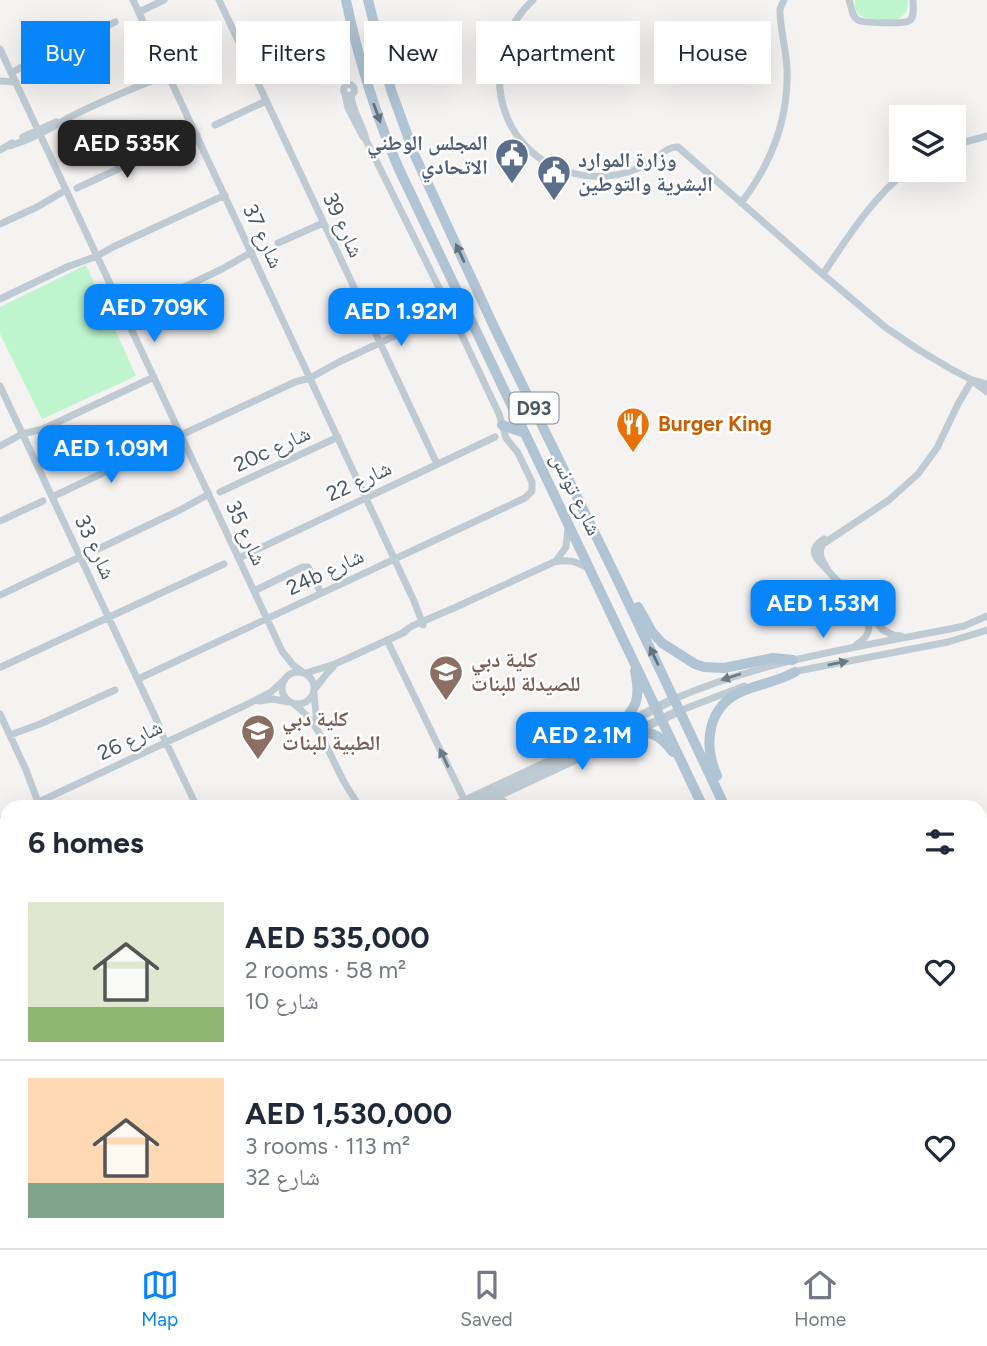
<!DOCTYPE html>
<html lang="en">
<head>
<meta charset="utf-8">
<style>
	:root { --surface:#fff; --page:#f2f2f3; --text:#1f2937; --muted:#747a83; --line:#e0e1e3; --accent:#0885f9 }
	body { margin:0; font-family:Figtree,"Noto Naskh Arabic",sans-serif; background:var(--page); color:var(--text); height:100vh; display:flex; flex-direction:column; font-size:26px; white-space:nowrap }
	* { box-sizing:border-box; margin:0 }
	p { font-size:23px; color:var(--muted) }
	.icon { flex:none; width:38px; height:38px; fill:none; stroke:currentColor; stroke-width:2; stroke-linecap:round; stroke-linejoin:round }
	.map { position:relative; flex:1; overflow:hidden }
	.drawer { position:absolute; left:0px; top:800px; width:987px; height:450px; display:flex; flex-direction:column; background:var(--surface); border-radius:21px 21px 0 0; box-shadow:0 7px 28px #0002 }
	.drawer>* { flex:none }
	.guide { position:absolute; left:21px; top:21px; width:945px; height:63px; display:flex; gap:14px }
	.controls { position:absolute; left:889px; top:105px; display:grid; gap:14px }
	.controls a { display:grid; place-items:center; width:77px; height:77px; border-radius:0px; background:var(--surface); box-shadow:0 7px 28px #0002; font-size:35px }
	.price { position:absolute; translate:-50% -60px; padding:0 16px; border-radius:14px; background:var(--accent); color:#fff; font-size:23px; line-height:46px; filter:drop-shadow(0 2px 4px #0008) }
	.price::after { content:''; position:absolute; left:50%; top:42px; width:21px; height:16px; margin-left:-10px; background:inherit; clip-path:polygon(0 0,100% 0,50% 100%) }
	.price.on { background:#222; color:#fff }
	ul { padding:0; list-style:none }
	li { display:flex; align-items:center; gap:21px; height:175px; padding:0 28px }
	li+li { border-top:2px solid var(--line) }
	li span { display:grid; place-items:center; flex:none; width:196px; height:140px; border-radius:0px; color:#555 }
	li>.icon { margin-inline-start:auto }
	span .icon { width:84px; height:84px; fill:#fffc; stroke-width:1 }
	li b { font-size:30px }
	h2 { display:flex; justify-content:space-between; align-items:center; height:84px; padding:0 28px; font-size:30px }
	.tag { padding:0 24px; border-radius:0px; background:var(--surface); box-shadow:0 7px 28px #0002; font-size:24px; line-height:63px }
	.tag.on { background:var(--accent); color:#fff }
	.dock { display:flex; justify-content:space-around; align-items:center; height:98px; border-top:2px solid var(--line); background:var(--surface); font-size:19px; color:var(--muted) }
	.dock a { display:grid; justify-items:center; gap:4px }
	.dock .on { color:var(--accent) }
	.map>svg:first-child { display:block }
	.green { fill:#bef5cf }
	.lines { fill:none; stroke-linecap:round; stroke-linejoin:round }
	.minor { stroke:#bfcbd3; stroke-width:7 }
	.tertiary { stroke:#bfcbd3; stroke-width:9 }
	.primary { stroke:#b0c4d3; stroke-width:10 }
	.oneway { fill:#62737e }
	.oneway2 { fill:#6c7a84 }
	.labels { text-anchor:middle; stroke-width:5; stroke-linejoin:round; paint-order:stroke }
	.shield { fill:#fff; stroke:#7f8a91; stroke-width:2 }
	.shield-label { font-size:19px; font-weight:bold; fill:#485862 }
	.service-label { font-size:21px; font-weight:bold; fill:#4e5e75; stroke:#fff; text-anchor:end }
	.street-label { font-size:21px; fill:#485862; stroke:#fff }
	.food-label { font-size:21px; font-weight:bold; fill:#c56008; stroke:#fff; text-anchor:start }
	.education-label { font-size:21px; font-weight:bold; fill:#785e54; stroke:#fff; text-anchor:start }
</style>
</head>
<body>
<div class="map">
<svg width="987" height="1248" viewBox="0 0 987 1248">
	<rect width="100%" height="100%" fill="#f5f2f2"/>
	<!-- green -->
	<path class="green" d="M855,0h53c0,9 -1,14 -10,19 -10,0 -36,3 -41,-7 -2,-3 -2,-9 -2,-12z
		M86,265l50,111 -94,43 -42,-85v-27z"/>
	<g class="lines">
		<!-- minor -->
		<path class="minor" d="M133,0l281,601 9,24
			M219,0l218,464
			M533,0c-56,52 -41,150 36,172 26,8 54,5 78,-8 11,-5 19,-18 31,-17l142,125 65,55 34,23 32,19 21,11 15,4
			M849,0c3,7 2,16 9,20 5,3 46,4 51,1 6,-4 4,-14 4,-21
			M139,12l25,-12
			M133,39l15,-8
			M0,49l282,602 11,14 10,7
			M11,73l29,-16 75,-35
			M0,81l16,1
			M343.5 90a5.5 5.5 0 1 1 11 0a5.5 5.5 0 1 1-11 0Z
			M345,94l3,14 15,29
			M215,125l51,-24
			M23,137l33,-15
			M954,145l33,-9
			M9,146c22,-6 40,-17 59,-28 32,-17 67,-30 100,-44
			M0,150l12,-7
			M77,188l89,-41 31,-12
			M741,203c30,-39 48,-85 46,-135 -1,-18 -6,-36 -7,-54v-5l4,-9
			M0,224l37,-17 29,-17
			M278,243l45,-20
			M67,267l30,-11 16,-9 112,-52
			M823,274c25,-37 49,-76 85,-104
			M0,299l69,-33
			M126,317l29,-16 67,-32 30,-17
			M975,383l12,9
			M0,386l158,337 3,9 36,75
			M181,435l114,-53 15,-4 29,-16 111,-52
			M0,446l22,-12 21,-5 111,-52
			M220,492l118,-55
			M52,497l106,-50
			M0,521l43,-20
			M824,539c-8,5 -13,11 -7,20l66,71 10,5 8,1
			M96,550l84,-40 29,-16
			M239,558l256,-121
			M556,561l10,-14 2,-20
			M827,568c-5,-8 -10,-15 -4,-24l66,-44 29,-26 19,-26 21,-44 14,-24
			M254,591l49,-24h5l13,26
			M0,595l80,-38
			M402,633l10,-7 42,-18 100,-46c15,-3 22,-1 35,7
			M387,640l78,161
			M856,645c13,-8 16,-17 10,-30
			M1,667l223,-103
			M282 688a16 16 0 1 1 32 0a16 16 0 1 1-32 0Z
			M792,672l156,-30 39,-12
			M306,673l29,-9 70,-32
			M138,679l387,-181 7,-7v-9l-14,-29 -12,-15 -7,-24 -49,-104 -84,-170c-3,-16 -14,-29 -15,-45
			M314,690l10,-13 9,-10
			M314,694l3,30
			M674,699c87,-38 183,-52 276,-70l14,-3 23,-10
			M259,701l14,-2 16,3
			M294,704c25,19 34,47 48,74 5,10 12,19 17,29
			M679,711l65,-25
			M0,714l26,56 12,32
			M10,735l30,-11 75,-34
			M494,797l8,3 8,7
			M28,807l220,-103 23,-12 13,-12
			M0,820l7,-4
			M0,904l7,9
			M0,922l7,12
			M0,1126l7,-3
			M0,1232l7,-4
			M404,1242l2,6
			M562,1242l2,6
			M718,1242l3,6
			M501,1248l11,-6
			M677,1248l11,-6
			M833,1248l12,-6"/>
		<!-- tertiary -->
		<path class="tertiary" d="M452,807l105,-49 117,-59
			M473,807l206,-96
			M0,1011l7,-6
			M0,1021l7,-4
			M0,1031h7
			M138,1242l5,6
			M155,1242l5,6"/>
		<!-- primary -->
		<path class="primary" d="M346,0c12,58 29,113 52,167l305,640
			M368,0l23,90 24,66 80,173 125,256 105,222
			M502,425l23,8
			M638,607l14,25 10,11 33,21 9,3 20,1 49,-10 20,2
			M617,727c20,-19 24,-28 18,-56
			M624,736c24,-7 34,-4 49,16
			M717,776c-14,-32 -10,-70 26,-85 17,-7 36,-10 52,-19
			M907,1242l3,6
			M928,1242l2,6"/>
	</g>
	<!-- one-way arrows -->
	<defs><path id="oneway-solid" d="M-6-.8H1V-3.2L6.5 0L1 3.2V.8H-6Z" transform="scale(1.75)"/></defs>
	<g class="oneway">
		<use href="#oneway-solid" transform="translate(377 113) rotate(70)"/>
		<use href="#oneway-solid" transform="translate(460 253) rotate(-115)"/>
		<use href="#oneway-solid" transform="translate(654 656) rotate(-115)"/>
	</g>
	<g class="oneway2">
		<use href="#oneway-solid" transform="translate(838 663) rotate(-11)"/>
		<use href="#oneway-solid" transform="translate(731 677) rotate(162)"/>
		<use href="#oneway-solid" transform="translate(444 758) rotate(-115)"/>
	</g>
	<!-- icons -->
	<defs>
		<g id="civic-pin" transform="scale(1.75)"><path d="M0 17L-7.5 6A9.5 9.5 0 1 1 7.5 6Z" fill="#5c6f8a" stroke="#fff"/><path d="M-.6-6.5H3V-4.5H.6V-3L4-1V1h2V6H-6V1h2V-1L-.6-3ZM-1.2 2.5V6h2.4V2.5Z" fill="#fff"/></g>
		<g id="restaurant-pin" transform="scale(1.75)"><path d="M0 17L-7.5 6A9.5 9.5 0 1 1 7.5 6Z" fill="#e8710a" stroke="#fff"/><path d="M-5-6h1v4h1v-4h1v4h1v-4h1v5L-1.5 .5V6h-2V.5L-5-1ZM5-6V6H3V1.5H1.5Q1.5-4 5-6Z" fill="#fff"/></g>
		<g id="university-pin" transform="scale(1.75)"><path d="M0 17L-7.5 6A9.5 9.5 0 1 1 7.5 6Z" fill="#8d6e63" stroke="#fff"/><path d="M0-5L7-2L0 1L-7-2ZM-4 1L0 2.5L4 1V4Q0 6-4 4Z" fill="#fff"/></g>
	</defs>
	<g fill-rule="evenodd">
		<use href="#civic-pin" x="512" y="155"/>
		<use href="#civic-pin" x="554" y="172"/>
		<use href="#restaurant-pin" x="633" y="424"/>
		<use href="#university-pin" x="446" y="672"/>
		<use href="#university-pin" x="258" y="731"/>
	</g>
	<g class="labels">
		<!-- shield labels -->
		<rect class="shield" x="509.5" y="392.5" width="49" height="31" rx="5"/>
		<g class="shield-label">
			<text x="534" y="415">D93</text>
		</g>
		<!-- service labels -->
		<g class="service-label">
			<text x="488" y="150">المجلس الوطني<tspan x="488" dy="24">الاتحادي</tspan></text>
			<text x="578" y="167" text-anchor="start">وزارة الموارد<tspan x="578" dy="24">البشرية والتوطين</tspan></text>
		</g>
		<!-- street labels -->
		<g class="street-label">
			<text transform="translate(343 225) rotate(65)" y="7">شارع 39</text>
			<text transform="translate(263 236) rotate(65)" y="7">شارع 37</text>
			<text transform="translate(272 449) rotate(-25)" y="7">20c شارع</text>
			<text transform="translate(359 481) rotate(-25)" y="7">شارع 22</text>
			<text transform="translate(576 494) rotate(64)" y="7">شارع تونس</text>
			<text transform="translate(246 533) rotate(65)" y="7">شارع 35</text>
			<text transform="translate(95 547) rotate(65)" y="7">شارع 33</text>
			<text transform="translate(325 572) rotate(-25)" y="7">24b شارع</text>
			<text transform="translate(130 740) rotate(-25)" y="7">شارع 26</text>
		</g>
		<!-- food labels -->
		<g class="food-label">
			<text x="658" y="431">Burger King</text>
		</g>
		<!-- education labels -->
		<g class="education-label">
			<text x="471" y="667">كلية دبي<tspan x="471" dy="24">للصيدلة للبنات</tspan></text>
			<text x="282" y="726">كلية دبي<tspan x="282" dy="24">الطبية للبنات</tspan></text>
		</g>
	</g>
</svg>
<div class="controls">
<a><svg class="icon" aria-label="layers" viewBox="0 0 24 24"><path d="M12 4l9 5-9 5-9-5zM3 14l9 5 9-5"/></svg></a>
</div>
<b class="price on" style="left:127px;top:180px">AED 535K</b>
<b class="price" style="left:154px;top:344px">AED 709K</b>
<b class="price" style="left:401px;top:348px">AED 1.92M</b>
<b class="price" style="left:111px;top:485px">AED 1.09M</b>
<b class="price" style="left:823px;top:640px">AED 1.53M</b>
<b class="price" style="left:582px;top:772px">AED 2.1M</b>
<div class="guide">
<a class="tag on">Buy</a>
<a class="tag">Rent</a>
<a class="tag">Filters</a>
<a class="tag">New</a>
<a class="tag">Apartment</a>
<a class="tag">House</a>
</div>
<section class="drawer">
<h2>6 homes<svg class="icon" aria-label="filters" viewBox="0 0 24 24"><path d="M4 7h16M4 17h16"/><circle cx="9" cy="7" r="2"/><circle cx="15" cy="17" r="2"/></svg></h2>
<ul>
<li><span style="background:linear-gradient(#dfe7d0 75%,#8fb573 0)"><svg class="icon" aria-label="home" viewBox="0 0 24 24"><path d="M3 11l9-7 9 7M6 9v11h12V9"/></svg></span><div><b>AED 535,000</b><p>2 rooms · 58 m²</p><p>شارع 10</p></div><svg class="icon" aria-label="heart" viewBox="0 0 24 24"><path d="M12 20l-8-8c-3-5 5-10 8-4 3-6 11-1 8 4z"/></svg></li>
<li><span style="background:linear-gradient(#ffd9b3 75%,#7fa58c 0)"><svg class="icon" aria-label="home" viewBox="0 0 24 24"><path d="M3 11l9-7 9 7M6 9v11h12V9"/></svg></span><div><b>AED 1,530,000</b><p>3 rooms · 113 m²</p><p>شارع 32</p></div><svg class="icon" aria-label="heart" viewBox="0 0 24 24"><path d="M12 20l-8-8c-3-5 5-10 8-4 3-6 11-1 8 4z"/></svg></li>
</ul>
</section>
</div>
<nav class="dock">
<a class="on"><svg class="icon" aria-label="map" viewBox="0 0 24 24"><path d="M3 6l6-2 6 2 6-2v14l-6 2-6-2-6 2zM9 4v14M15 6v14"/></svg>Map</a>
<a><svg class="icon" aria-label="saved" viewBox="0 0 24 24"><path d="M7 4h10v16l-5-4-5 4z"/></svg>Saved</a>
<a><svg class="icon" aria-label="home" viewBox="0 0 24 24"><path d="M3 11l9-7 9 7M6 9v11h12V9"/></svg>Home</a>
</nav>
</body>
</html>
